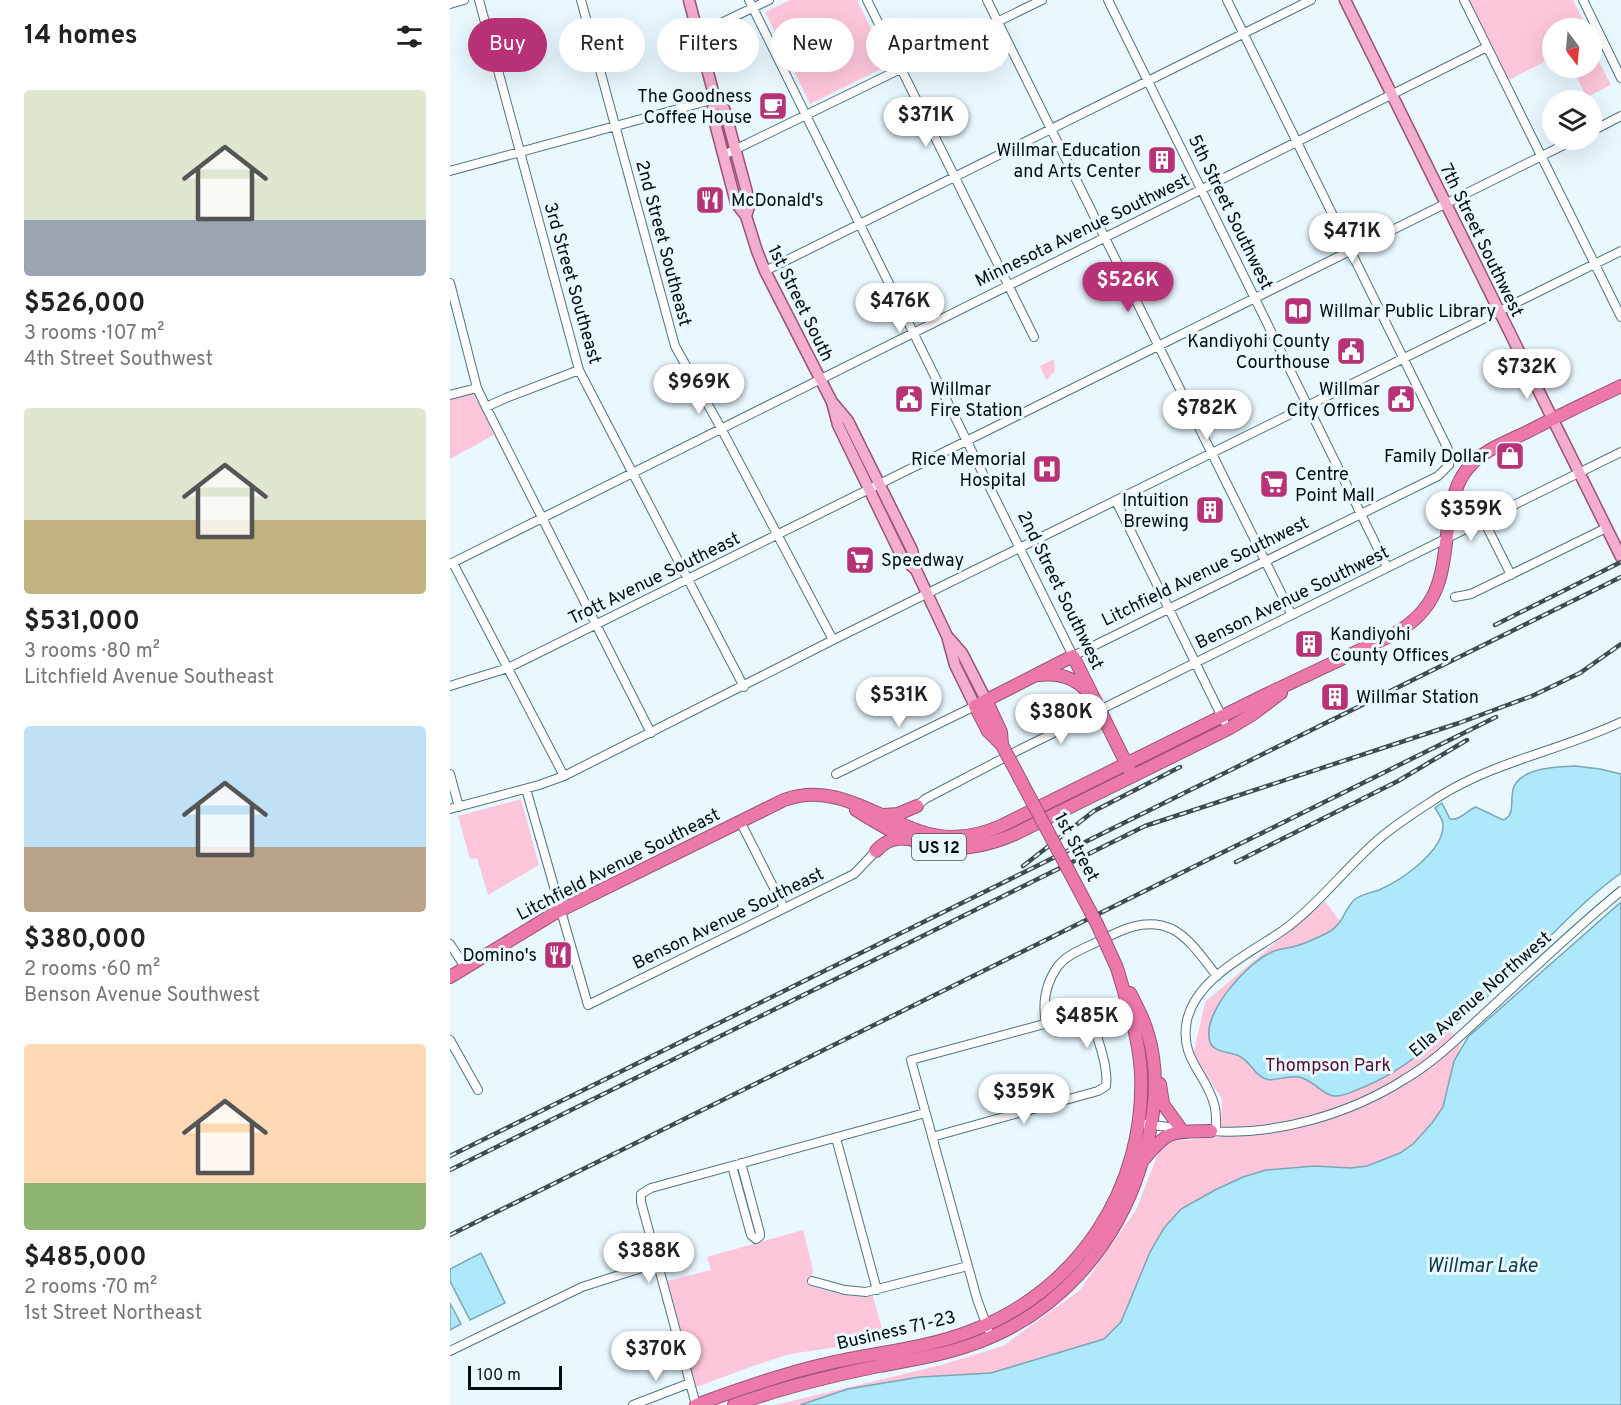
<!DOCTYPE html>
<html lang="en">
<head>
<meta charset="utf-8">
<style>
	:root { --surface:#fff; --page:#f2f2f2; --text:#222; --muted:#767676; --accent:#b73276 }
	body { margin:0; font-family:Overpass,sans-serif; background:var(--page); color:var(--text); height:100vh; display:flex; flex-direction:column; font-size:22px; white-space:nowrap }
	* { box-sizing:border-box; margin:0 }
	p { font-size:20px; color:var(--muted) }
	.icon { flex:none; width:33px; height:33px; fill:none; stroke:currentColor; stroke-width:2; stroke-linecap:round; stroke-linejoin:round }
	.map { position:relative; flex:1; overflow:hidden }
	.drawer { display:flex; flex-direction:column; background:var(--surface); width:450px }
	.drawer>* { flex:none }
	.hud { position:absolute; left:18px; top:18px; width:570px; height:54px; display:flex; gap:12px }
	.needle { width:39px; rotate:164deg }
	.tools { position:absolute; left:1092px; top:18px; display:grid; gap:12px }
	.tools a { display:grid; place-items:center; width:60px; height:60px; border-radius:50%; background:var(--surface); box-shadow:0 6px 24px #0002; font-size:30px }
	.scale { position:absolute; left:18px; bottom:15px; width:94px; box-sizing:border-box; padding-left:6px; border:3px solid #010d12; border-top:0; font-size:16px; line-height:21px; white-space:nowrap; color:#010d12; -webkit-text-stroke:4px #e8f8fe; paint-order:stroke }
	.price { position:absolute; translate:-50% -51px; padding:0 14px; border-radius:21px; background:#fff; color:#222; font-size:20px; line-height:39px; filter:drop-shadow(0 2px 3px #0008) }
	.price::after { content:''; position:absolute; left:50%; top:36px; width:18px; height:14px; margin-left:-9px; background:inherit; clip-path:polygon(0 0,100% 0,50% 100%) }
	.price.selected { background:var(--accent); color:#fff }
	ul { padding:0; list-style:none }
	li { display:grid; align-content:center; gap:12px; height:318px; padding:0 24px }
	li span { display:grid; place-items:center; height:186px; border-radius:6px; color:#555 }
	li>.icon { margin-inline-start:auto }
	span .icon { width:108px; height:108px; fill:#fffc; stroke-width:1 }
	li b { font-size:26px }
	h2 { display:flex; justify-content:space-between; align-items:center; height:72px; padding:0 24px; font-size:26px }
	.chip { padding:0 21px; border-radius:27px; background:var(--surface); box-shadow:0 6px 24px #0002; font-size:21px; line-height:54px }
	.chip.selected { background:var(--accent); color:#fff }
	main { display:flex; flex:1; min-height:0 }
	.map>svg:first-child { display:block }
	.green { fill:#fdc6db }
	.water { fill:#aee8fb; stroke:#7aa6b5; stroke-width:1.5 }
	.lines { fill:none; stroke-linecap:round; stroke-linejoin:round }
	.minor-casing { stroke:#4d7481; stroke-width:10 }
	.major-casing { stroke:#9a5376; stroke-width:13 }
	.highway-casing { stroke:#9a5376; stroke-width:14 }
	.minor { stroke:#fff; stroke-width:8 }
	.major { stroke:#f4aecd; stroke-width:10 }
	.highway { stroke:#ed78ac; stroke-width:12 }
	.rail-casing { stroke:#3e4b51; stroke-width:4.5 }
	.rail { stroke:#e8f8fe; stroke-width:2; stroke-dasharray:7; stroke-linecap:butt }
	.highway-bridge-casing { stroke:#9a5376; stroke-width:14; stroke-linecap:butt }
	.highway-bridge { stroke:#ed78ac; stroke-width:12 }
	.labels { text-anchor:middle; stroke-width:6; stroke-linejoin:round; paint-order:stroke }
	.shield { fill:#e8f8fe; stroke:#465459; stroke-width:1.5 }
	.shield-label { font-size:16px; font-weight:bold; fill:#010d12 }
	.poi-label { font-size:18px; fill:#010d12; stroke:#e8f8fe; text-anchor:end }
	.street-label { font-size:18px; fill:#010d12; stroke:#e8f8fe }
	.park-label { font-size:18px; fill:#550d33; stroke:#e8f8fe }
	.water-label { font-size:20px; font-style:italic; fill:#0b3c4a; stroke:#e8f8fe }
</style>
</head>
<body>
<main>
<section class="drawer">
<h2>14 homes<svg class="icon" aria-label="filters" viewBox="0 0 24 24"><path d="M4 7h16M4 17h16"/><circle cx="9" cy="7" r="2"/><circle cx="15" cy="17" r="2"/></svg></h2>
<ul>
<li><span style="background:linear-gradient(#dfe7d0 70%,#9aa5b1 0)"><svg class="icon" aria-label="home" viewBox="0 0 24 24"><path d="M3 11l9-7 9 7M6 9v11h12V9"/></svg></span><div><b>$526,000</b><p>3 rooms · 107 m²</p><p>4th Street Southwest</p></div></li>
<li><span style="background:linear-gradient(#dfe7d0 60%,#c2b280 0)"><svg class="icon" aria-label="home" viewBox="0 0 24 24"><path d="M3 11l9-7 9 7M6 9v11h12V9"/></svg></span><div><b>$531,000</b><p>3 rooms · 80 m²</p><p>Litchfield Avenue Southeast</p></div></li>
<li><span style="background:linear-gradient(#bfe0f5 65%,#b9a48a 0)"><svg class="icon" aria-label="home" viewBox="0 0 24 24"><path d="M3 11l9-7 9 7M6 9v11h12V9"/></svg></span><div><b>$380,000</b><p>2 rooms · 60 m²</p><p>Benson Avenue Southwest</p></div></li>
<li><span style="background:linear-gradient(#ffd9b3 75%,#8fb573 0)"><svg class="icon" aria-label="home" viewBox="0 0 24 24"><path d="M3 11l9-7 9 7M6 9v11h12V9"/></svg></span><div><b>$485,000</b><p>2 rooms · 70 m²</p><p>1st Street Northeast</p></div></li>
</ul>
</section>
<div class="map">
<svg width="1171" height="1405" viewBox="0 0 1171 1405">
	<rect width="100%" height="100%" fill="#e8f8fe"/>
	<!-- green -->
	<path class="green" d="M340,0h67l32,65 -79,39 -45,-92z
		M1018,0h105l14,28h-35v30l-43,22z
		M1148,60l13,25 -24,12 -13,-25 8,-4h10v-5z
		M604,359l1,12 -9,9 -6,-14z
		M25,392l19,43 -44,24v-60z
		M71,799l18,66 -51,30 -11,-37 -7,1 -12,-43z
		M875,901l14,19 122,122 -19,79 -37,35 -286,179 -145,50 -159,20h-40l166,-40 62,-19 77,-56 56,-80 23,-59 15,-10 47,-4 1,-38 -29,-43 12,-54z
		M353,1230l10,40 -3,16c21,6 41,12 63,10l12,44 -95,14 -37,12 -57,21 -29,-106 44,-11 -4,-13z"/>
	<!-- water -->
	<path class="water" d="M1125,766l25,3 21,5v99c-30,21 -55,48 -81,73 -24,23 -48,46 -72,69 -8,7 -18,12 -25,19 -25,22 -48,40 -79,53 -9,3 -20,10 -30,9 -12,-1 -20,-16 -35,-19 -20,-3 -29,12 -45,-7 -5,-6 -9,-12 -17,-15 -8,-3 -24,-3 -27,-13 -9,-28 36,-78 60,-89 8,-5 17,-4 26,-7 11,-3 23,-9 33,-14 14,-8 15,-22 25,-32 7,-6 17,-7 25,-10 21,-9 66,-39 64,-66 -1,-6 -5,-11 -8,-16l7,-5 8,16c10,2 17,-9 26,-12l27,13c15,-5 4,-26 13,-37 12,-16 41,-16 59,-17z
		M1171,902v503h-821l48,-16 72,-12 71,-4 113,-34 17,-17 29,-70 14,-24 17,-19 34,-19 28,-13 23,-7 49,-4 36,2 16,-2 33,-13 13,-9 19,-21 11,-16 11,-46 14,-24z
		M31,1253l24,50 -35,17 -20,-39v-12z
		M0,1303l11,21 -11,6z"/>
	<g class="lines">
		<!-- minor casing -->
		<g class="minor-casing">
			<path id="minor" d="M29,0l100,370 165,317
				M131,0l94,346 46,82 112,212
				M299,0l324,656 365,-180 11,-11 1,-10 -3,-8 -220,-447
				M417,0l167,337
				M537,0l305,615
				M658,0l279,567
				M1014,0l157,317
				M1133,0l38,78
				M0,4l14,-4
				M248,34l71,-34
				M1142,131l29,-15
				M274,155l318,-155
				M0,171l265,-72
				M315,271l546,-271
				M0,283l27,105 9,19 165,326
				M0,395l27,-7
				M36,407l20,-9 73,-28
				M666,501l108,220
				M1034,521l27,54
				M3,563l111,213
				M0,564l1037,-517
				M1005,597l16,-3 135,-66
				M0,686l58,-18 1066,-528
				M0,774l9,33
				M386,774l139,-68
				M76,789l62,216 266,-131 22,-23
				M467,806l8,-7 96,-50 600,-297
				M0,809l89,-24 25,-9 269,-136 788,-389
				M290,821l44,87
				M0,944l15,23
				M596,1023c-4,-21 -1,-39 12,-57 9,-11 22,-16 35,-22 24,-12 51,-28 79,-15 18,9 32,31 45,47
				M0,1040l28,50
				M688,1123l45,6
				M760,1131c66,5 140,-17 195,-52 29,-17 53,-41 77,-63 46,-42 91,-86 139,-125
				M766,1131c0,-8 1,-18 -2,-27 -8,-31 -35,-45 -27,-84 10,-43 64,-67 98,-91 35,-26 62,-63 95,-91 19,-16 40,-29 60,-42 56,-35 122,-46 181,-74
				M482,1137l166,-46 8,-5c3,-21 -11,-54 -17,-74l-178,48 66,239 11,30
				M386,1138l41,152
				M282,1166l19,69 5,4 4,-3v-3l-19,-70
				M362,1281l33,9 21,2 102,-26
				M0,1351l132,-64 75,-24
				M183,1405l57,-22
				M246,1405l-55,-203v-8l10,-6 274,-75"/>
		</g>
		<!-- major casing -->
		<g class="major-casing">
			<path id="major" d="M239,0l26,99 -3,13 24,91 10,13 11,35 8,20 67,131 6,23 64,132 14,13
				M895,0l276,557
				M265,99l6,4 4,8 24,89v7l-3,9
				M383,403l15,18 64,129 4,20 31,66 8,29 20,41
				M498,637l14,16 24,47"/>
		</g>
		<!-- highway casing -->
		<g class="highway-casing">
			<path id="highway" d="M589,675c20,-2 35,2 49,17
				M536,700l15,32 1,13
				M552,745l-14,-14 -13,-25 98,-50 57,115
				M406,810c57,36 94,52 159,24l213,-105 25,-15 28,-21
				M434,815l14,-1 19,-8
				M426,851c8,-9 19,-14 31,-12
				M0,977l105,-64 229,-113c49,-18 90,15 135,31 28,10 58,6 84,-6l262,-130 129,-61c55,-31 47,-72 57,-126 3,-15 8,-30 18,-41 14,-17 38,-25 58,-35 31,-16 63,-31 94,-46
				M710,1084l3,20 18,25
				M695,1158c24,-30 30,-26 66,-27
				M246,1405c43,-16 88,-32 134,-42 45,-10 98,-15 141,-32 107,-40 175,-143 170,-258 -2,-36 -14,-71 -24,-105
				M284,1405c47,-17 96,-29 145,-39 32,-6 65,-11 97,-23 80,-29 138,-94 164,-175 14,-41 21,-91 8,-134 -4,-14 -11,-28 -18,-41"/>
		</g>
		<!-- minor -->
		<use href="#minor" class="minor"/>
		<!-- major -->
		<use href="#major" class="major"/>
		<!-- highway -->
		<use href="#highway" class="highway"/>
		<!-- rail casing -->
		<g class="rail-casing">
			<path id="rail" d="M1045,625l126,-63
				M786,862l162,-81 69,-41
				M573,866l71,-55 86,-44
				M0,1156l1171,-579
				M0,1170l695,-344 314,-103 73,-27 48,-23 41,-29
				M0,1235l1046,-518"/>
		</g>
		<!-- rail -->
		<use href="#rail" class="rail"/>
		<!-- highway-bridge casing -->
		<g class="highway-bridge-casing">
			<path id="highway-bridge" d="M552,745l95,179 20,44"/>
		</g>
		<!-- highway-bridge -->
		<use href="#highway-bridge" class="highway-bridge"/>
	</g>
	<!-- icons -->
	<defs>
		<g id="cafe-square" transform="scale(1.5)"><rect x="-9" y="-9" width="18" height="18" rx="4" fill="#b73276" stroke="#e8f8fe"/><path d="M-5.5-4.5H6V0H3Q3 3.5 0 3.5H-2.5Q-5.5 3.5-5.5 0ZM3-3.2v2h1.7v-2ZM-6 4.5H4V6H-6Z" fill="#fff"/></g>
		<g id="building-square" transform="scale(1.5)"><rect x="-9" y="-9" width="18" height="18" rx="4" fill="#b73276" stroke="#e8f8fe"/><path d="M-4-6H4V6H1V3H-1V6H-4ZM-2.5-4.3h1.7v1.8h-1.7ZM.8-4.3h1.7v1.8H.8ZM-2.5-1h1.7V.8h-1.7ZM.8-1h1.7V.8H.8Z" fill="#fff"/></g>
		<g id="restaurant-square" transform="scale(1.5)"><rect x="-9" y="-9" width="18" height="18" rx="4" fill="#b73276" stroke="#e8f8fe"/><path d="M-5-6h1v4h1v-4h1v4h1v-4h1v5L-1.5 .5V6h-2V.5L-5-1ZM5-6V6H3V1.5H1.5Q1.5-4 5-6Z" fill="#fff"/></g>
		<g id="library-square" transform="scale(1.5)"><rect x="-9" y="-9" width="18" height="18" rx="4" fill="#b73276" stroke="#e8f8fe"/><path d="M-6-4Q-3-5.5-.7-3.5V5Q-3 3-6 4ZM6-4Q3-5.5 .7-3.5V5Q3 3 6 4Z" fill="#fff"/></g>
		<g id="civic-square" transform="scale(1.5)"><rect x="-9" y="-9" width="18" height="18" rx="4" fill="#b73276" stroke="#e8f8fe"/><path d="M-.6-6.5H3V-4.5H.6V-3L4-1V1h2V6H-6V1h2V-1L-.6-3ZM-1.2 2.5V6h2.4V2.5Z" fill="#fff"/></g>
		<g id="shop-square" transform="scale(1.5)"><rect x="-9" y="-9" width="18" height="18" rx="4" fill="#b73276" stroke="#e8f8fe"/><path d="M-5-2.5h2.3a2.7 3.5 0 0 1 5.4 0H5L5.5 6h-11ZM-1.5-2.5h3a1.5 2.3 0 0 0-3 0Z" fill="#fff"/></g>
		<g id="hospital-square" transform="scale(1.5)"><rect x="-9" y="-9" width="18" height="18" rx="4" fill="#b73276" stroke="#e8f8fe"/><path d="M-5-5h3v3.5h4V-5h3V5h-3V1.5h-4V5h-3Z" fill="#fff"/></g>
		<g id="supermarket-square" transform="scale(1.5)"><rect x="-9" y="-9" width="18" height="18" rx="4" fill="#b73276" stroke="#e8f8fe"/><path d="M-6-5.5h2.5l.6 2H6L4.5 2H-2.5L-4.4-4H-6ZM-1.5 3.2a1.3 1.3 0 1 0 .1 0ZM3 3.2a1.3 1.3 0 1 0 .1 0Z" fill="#fff"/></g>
	</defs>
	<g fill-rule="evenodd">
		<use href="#cafe-square" x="323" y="106"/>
		<use href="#building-square" x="712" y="160"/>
		<use href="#restaurant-square" x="260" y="200"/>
		<use href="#library-square" x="848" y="311"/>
		<use href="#civic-square" x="901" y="351"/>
		<use href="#civic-square" x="459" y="399"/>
		<use href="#civic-square" x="951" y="399"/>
		<use href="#shop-square" x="1060" y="456"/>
		<use href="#hospital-square" x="597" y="469"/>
		<use href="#supermarket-square" x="824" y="484"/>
		<use href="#building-square" x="760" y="510"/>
		<use href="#supermarket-square" x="410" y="560"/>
		<use href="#building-square" x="859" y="644"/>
		<use href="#building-square" x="885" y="697"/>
		<use href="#restaurant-square" x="108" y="955"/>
	</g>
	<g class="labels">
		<!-- shield labels -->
		<rect class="shield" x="462" y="834" width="54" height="26" rx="4.5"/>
		<g class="shield-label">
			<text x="489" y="853">US 12</text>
		</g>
		<!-- poi labels -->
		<g class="poi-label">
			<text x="302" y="102">The Goodness<tspan x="302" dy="21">Coffee House</tspan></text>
			<text x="691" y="156">Willmar Education<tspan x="691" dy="21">and Arts Center</tspan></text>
			<text x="281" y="206" text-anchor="start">McDonald's</text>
			<text x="869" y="317" text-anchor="start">Willmar Public Library</text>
			<text x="880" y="347">Kandiyohi County<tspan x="880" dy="21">Courthouse</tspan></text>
			<text x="480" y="395" text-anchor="start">Willmar<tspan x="480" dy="21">Fire Station</tspan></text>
			<text x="930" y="395">Willmar<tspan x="930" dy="21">City Offices</tspan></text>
			<text x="1039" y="462">Family Dollar</text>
			<text x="576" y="465">Rice Memorial<tspan x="576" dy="21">Hospital</tspan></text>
			<text x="845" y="480" text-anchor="start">Centre<tspan x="845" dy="21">Point Mall</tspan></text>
			<text x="739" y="506">Intuition<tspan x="739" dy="21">Brewing</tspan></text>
			<text x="431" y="566" text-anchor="start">Speedway</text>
			<text x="880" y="640" text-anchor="start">Kandiyohi<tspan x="880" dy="21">County Offices</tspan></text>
			<text x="906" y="703" text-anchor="start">Willmar Station</text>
			<text x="87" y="961">Domino's</text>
		</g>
		<!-- street labels -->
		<g class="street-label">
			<text transform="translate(781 212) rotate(64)" y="6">5th Street Southwest</text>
			<text transform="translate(632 230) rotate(-26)" y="6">Minnesota Avenue Southwest</text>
			<text transform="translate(1032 240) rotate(64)" y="6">7th Street Southwest</text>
			<text transform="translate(214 243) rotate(75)" y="6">2nd Street Southeast</text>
			<text transform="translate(123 283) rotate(74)" y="6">3rd Street Southeast</text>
			<text transform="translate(351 303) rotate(64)" y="6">1st Street South</text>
			<text transform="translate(755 571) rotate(-26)" y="6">Litchfield Avenue Southwest</text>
			<text transform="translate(204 578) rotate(-26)" y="6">Trott Avenue Southeast</text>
			<text transform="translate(611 590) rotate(64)" y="6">2nd Street Southwest</text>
			<text transform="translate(842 597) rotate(-26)" y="6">Benson Avenue Southwest</text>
			<text transform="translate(627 847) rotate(62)" y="6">1st Street</text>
			<text transform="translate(168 864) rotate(-27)" y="6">Litchfield Avenue Southeast</text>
			<text transform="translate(278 918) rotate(-26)" y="6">Benson Avenue Southeast</text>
			<text transform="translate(1030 994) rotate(-41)" y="6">Ella Avenue Northwest</text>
			<text transform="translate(446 1330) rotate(-13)" y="6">Business 71-23</text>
		</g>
		<!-- park labels -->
		<g class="park-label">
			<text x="878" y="1071">Thompson Park</text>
		</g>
		<!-- water labels -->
		<g class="water-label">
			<text x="1032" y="1272">Willmar Lake</text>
		</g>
	</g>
</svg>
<div class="tools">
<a><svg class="needle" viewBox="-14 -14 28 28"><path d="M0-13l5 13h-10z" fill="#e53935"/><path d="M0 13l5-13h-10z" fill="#767676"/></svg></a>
<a><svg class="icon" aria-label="layers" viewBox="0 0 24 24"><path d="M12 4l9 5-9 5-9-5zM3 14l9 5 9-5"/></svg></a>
</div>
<div class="scale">100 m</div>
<b class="price" style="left:476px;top:148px">$371K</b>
<b class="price" style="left:902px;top:264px">$471K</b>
<b class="price selected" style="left:678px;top:313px">$526K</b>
<b class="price" style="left:450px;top:334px">$476K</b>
<b class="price" style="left:1077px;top:400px">$732K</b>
<b class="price" style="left:249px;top:415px">$969K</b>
<b class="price" style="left:757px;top:441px">$782K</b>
<b class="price" style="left:1021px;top:542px">$359K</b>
<b class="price" style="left:449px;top:728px">$531K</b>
<b class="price" style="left:611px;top:745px">$380K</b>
<b class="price" style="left:637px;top:1049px">$485K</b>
<b class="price" style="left:574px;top:1125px">$359K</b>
<b class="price" style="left:199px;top:1284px">$388K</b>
<b class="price" style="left:206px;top:1382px">$370K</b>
<div class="hud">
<a class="chip selected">Buy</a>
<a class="chip">Rent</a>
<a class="chip">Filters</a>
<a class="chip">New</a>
<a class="chip">Apartment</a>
</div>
</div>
</main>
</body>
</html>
